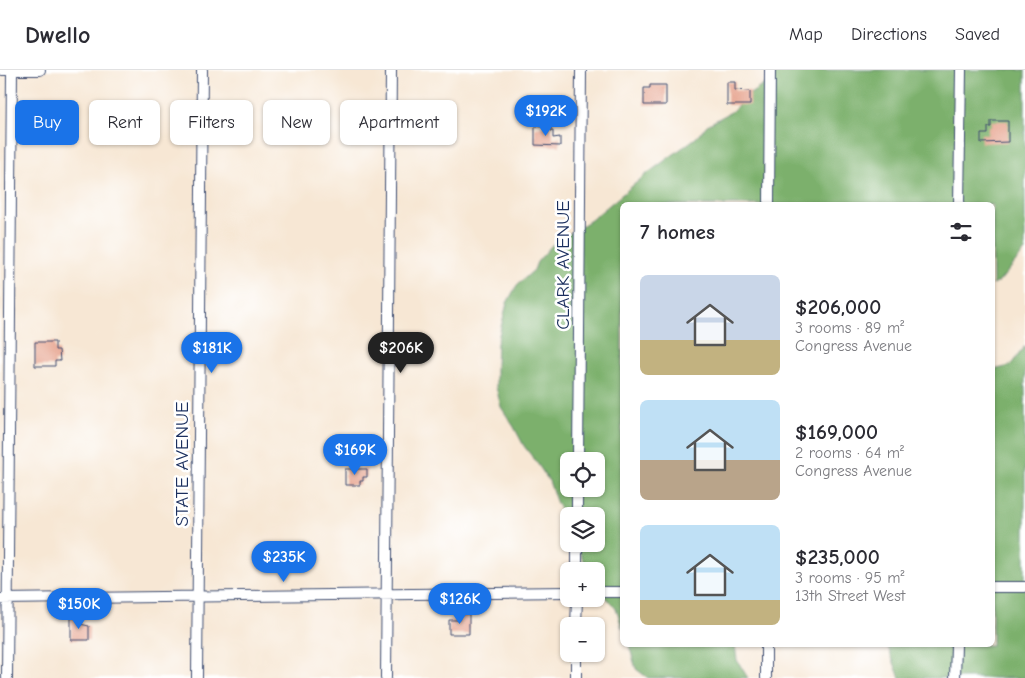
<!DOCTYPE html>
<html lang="en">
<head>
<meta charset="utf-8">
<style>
	:root { --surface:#fff; --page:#f7f7f7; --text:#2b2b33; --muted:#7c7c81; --line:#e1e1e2; --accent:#1a73e8 }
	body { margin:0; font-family:"Comic Neue",sans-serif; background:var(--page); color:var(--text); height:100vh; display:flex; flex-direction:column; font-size:19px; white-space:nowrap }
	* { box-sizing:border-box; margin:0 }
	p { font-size:16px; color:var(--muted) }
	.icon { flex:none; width:28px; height:28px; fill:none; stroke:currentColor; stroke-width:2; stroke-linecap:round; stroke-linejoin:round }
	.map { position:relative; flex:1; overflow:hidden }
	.side { position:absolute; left:620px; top:132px; width:375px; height:445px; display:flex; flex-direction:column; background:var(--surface); border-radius:8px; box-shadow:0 1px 4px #0004 }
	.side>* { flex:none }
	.guide { position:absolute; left:15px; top:30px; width:475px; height:45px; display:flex; gap:10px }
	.tools { position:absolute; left:560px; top:382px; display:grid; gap:10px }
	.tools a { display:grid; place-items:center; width:45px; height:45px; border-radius:8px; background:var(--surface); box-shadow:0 1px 4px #0004; font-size:25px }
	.price { position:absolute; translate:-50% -42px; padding:0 11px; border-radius:18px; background:var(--accent); color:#fff; font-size:16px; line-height:32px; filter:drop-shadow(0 1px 2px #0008) }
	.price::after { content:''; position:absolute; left:50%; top:30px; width:15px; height:11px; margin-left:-8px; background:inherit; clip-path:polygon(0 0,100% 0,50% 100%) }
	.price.on { background:#222; color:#fff }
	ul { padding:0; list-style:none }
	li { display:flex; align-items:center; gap:15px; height:125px; padding:0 20px }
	li span { display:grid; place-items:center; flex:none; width:140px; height:100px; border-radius:8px; color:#555 }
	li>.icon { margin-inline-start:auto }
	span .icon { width:60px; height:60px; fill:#fffc; stroke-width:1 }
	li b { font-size:21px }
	h2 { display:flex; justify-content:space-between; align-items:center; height:60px; padding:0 20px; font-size:21px }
	.chip { padding:0 18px; border-radius:8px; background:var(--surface); box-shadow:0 1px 4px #0004; font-size:18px; line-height:45px }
	.chip.on { background:var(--accent); color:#fff }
	header { display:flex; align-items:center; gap:30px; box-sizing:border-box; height:70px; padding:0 25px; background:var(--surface); border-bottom:1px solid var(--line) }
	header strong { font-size:24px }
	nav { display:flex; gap:28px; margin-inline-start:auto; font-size:18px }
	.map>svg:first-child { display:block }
	.forest { fill:#7cb06c; stroke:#4c7065; fill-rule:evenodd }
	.building { fill:#e6a38d }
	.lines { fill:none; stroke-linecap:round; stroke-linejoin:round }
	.street-casing { stroke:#3c4b70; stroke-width:12 }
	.street { stroke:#fff; stroke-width:10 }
	.labels { text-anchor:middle; stroke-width:5; stroke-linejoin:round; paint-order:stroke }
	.street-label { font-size:19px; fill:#1b2f5e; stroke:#fff }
</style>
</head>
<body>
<header>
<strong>Dwello</strong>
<nav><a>Map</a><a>Directions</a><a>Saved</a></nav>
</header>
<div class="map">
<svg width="1025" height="608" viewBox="0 0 1025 608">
	<rect width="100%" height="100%" fill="#fff"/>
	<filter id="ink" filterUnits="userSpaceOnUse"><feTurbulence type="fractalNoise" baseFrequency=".02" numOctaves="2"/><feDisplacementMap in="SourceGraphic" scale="10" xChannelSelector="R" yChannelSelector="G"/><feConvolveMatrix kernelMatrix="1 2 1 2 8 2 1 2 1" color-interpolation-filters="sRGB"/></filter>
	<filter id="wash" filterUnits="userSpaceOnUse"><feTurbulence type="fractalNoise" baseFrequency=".0096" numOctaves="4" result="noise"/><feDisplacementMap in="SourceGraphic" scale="20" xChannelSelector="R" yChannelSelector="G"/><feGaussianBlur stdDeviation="1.12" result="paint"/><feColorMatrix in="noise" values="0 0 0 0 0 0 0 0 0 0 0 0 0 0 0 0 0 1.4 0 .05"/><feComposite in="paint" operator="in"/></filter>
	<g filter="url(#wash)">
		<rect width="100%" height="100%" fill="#f7e7d4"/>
		<!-- forest -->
		<path class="forest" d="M781,0h244v181l-26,31 -6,3 -1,-80h-370v423c-2,-6 -3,-14 -6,-19 -3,-5 -7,-8 -11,-12 -6,-7 -9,-17 -9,-26h-2v-4l-11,-7 -7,-16h20v-28h-27v13l-13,-28 -7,-20 -12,-18 -13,-17 -10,-19 -13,-20 -5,-20v-21l1,-23 10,-40 10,-18 17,-15 3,-8 16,-18 38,-24 57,-47 49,-36 10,-12 24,-13 16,-16 18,-12zM569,391h27v28h-27z
			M1025,276v332h-125l-13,-33h105l1,-275 17,-4z
			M629,575h106l2,15 11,18h-100l-12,-9z"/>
		<g id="blocks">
			<!-- building -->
			<path class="building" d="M727,12h8v8l15,1v14h-23z
				M650,15h16v20h-22v-17h6z
				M991,51h17v21l-27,1v-9h7v-7h3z
				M551,56v5h2v7l7,-1v9l-25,-1v-18z
				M35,272h20v8h4l1,11h-5v5h-20z
				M345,399h22v8h-4v4h-3v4h-15z
				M460,544h9v20h-20v-14h11z
				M71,548h9v6l9,2v14h-18z"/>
		</g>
	</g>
	<g filter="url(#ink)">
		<use href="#blocks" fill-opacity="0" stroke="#3c4b70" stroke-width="1"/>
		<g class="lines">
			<!-- street casing -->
			<g class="street-casing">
				<path id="street" d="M0,0h40
					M769,135l1,-135
					M959,135l2,-135
					M578,391l3,-391
					M577,446v-27
					M577,501v-27
					M992,517h33
					M596,522h26
					M0,529l569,-7
					M576,556l1,-27
					M7,608l5,-608
					M197,608l5,-608
					M386,608l5,-608
					M576,608v-24
					M766,608v-33
					M955,608l1,-33"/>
			</g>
			<!-- street -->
			<use href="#street" class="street"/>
		</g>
	</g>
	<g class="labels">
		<!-- street labels -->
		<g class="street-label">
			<text transform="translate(562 195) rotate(-90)" y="7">CLARK AVENUE</text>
			<text transform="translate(181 394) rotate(-90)" y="7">STATE AVENUE</text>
		</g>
	</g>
</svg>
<div class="tools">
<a><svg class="icon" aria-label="locate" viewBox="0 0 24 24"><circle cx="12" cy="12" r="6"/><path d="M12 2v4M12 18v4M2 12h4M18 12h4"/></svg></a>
<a><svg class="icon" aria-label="layers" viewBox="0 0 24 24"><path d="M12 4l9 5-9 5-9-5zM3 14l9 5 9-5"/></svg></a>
<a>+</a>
<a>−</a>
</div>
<b class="price" style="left:546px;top:67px">$192K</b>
<b class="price" style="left:212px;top:304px">$181K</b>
<b class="price on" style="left:401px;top:304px">$206K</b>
<b class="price" style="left:355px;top:406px">$169K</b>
<b class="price" style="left:284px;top:513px">$235K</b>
<b class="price" style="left:460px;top:555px">$126K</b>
<b class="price" style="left:79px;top:560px">$150K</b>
<div class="guide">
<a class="chip on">Buy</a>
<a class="chip">Rent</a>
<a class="chip">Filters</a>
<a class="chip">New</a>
<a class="chip">Apartment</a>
</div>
<section class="side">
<h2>7 homes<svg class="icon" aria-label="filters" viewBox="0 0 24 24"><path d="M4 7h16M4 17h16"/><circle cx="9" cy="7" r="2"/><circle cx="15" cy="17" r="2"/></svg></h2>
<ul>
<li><span style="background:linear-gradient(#c9d6e8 65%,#c2b280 0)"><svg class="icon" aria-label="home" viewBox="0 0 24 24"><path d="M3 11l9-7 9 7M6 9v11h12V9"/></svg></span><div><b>$206,000</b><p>3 rooms · 89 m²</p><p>Congress Avenue</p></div></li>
<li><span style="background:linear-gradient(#bfe0f5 60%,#b9a48a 0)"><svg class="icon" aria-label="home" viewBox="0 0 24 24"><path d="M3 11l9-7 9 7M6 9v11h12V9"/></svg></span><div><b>$169,000</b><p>2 rooms · 64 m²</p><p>Congress Avenue</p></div></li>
<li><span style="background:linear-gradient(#bfe0f5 75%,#c2b280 0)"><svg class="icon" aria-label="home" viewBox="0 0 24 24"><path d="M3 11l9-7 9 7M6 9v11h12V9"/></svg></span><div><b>$235,000</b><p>3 rooms · 95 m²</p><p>13th Street West</p></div></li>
</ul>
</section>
</div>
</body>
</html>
